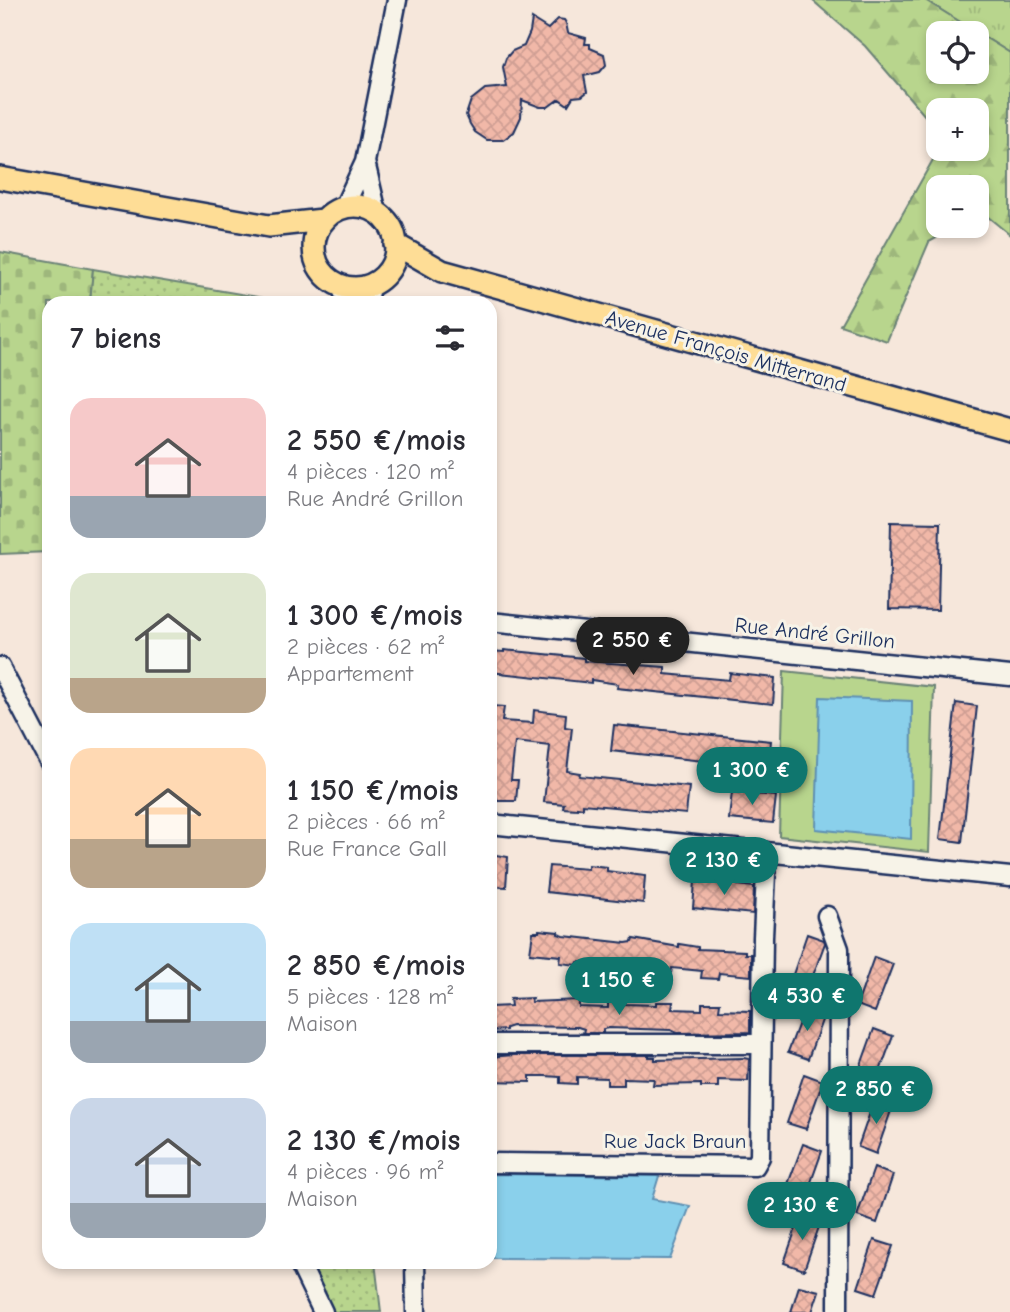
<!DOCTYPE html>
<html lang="fr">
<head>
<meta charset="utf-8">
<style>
	:root { --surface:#fff; --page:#f2f2f3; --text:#2b2b33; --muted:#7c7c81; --accent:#0f766e }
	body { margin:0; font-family:"Comic Neue",sans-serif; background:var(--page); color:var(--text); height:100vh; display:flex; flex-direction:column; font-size:26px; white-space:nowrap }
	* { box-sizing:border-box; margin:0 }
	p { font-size:23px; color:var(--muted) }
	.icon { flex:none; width:38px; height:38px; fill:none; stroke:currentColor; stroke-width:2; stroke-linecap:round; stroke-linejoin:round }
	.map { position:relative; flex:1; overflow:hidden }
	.drawer { position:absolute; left:42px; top:296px; width:455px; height:973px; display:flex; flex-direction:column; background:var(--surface); border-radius:21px; box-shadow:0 4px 10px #0003 }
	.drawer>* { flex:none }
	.controls { position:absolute; left:926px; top:21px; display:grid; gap:14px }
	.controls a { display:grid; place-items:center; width:63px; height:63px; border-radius:14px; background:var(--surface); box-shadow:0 4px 10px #0003; font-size:35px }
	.price { position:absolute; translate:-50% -60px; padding:0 16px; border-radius:24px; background:var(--accent); color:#fff; font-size:23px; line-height:46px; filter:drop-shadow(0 2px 4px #0008) }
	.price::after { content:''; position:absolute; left:50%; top:42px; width:21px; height:16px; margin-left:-10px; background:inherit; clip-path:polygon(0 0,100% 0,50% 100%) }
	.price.on { background:#222; color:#fff }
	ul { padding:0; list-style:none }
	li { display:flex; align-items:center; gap:21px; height:175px; padding:0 28px }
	li span { display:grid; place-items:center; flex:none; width:196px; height:140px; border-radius:21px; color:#555 }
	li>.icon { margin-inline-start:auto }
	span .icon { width:84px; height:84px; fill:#fffc; stroke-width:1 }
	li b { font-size:30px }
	h2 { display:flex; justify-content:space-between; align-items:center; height:84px; padding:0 28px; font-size:30px }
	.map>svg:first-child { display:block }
	.grass { fill:url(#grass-tufts); stroke:#6a8276; stroke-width:2 }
	.forest { fill:url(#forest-firs); stroke:#6a8276; stroke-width:2; fill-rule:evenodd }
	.cemetery { fill:url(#cemetery-stones); stroke:#6a8276; stroke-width:2 }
	.park { fill:#b8d58d; stroke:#6a8276; stroke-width:2 }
	.garden { fill:url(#garden-dots); stroke:#6a8276; stroke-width:2 }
	.water { fill:#8ad0eb; stroke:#5e90b3; stroke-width:2 }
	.building { fill:url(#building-cross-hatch); stroke:#1b2f5e; stroke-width:2 }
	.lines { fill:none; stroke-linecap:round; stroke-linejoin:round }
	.minor-casing { stroke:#1b2f5e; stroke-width:23 }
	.major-casing { stroke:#1b2f5e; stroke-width:26 }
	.minor { stroke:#f7f3e8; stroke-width:18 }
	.major { stroke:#fedd96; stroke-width:21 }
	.labels { text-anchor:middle; stroke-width:6; stroke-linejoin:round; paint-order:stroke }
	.street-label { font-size:21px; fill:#1b2f5e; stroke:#f7f3e8 }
</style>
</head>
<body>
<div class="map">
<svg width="1010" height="1312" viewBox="0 0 1010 1312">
	<defs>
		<pattern id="grass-tufts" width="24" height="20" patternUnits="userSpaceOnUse" patternTransform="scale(1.75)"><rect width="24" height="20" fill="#b8d58d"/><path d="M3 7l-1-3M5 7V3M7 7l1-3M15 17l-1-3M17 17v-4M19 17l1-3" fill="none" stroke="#9eb77c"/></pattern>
		<pattern id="forest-firs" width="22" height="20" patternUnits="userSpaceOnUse" patternTransform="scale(1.75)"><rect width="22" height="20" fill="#b8d58d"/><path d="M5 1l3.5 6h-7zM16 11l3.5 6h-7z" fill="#9eb77c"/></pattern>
		<pattern id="cemetery-stones" width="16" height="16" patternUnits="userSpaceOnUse" patternTransform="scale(1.75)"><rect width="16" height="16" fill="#b8d58d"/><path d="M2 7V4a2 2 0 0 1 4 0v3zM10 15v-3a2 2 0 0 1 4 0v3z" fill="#9eb77c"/></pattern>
		<pattern id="garden-dots" width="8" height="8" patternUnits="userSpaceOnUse" patternTransform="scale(1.75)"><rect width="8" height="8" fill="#b8d58d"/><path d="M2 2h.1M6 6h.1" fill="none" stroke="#9eb77c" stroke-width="1.8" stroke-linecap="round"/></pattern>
		<pattern id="building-cross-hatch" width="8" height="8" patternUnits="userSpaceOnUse" patternTransform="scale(1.75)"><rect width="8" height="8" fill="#f1b8a8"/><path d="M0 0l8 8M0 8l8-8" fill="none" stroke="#ce9e93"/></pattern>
	</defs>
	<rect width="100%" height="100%" fill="#f6e7db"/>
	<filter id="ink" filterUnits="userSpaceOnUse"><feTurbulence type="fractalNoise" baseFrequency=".0143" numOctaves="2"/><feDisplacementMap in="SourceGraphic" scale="14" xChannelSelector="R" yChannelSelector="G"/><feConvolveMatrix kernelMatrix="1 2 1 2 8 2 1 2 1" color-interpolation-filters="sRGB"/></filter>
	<g filter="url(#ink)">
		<!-- grass -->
		<path class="grass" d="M925,0h85v53z"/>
		<!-- forest -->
		<path class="forest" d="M812,0h113l85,53v182l-28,-23 -5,3 -1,-28h-38v39h20l-29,16 -42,99 -47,-16 99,-176h37v-39h-38v21l-73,-85zM938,33h38v39h-38z"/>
		<!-- cemetery -->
		<path class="cemetery" d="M0,252l93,17 -3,34h-41v249l-49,2z"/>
		<!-- park -->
		<path class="park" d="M784,671l150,16 -5,165 -150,-16z"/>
		<!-- garden -->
		<path class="garden" d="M93,269l200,34h-203z
			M309,1262h66l6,50h-48z"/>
		<!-- water -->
		<path class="water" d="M820,697l92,4 -1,138 -95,-10z
			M490,1174l169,2 -7,23 38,7 -20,53 -180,-1z"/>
		<!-- building -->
		<path class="building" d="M532,19l16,10 10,-10 6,1 2,3 2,10 18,5 -1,6h5v4l14,6 2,11 -6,7 -16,4 3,16 -5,4 -9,1 -5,8 -9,-6 -11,8h-8l-18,-7 -1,17 -7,15 -11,8h-16l-12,-8 -5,-8 -4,-9 5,-15 14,-11 22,-2 -4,-20 3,-9 6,-7 12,-5 6,-14z
			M891,522l49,1 -2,87 -49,-1z
			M504,650l80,8v3l81,6v7l64,6 1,-7 45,5 -2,26 -156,-16 1,-4 -27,-4v3l-101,-11v-21l14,1z
			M956,703l21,3 -15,136 -22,-3z
			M490,706l14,1 -2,14 31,2 1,-13 32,4 -1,13 7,1 -5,43 13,2 -1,3 110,11 -3,27 -103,-10v4l-6,-1v2l-14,-1 1,-4 -20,-2 6,-56 -35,-4 -4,38h7l-2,21h-19v-3l-7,-1z
			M614,725l157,16 -3,27 -157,-17z
			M732,792l44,4 -3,27 -44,-4z
			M490,854l18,3 -2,30 -16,-1z
			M588,865l19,2v4l38,5 -2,27 -97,-11 3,-26 39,3z
			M719,879l19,2v4l16,2 -1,27 -60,-6 2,-27 23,2z
			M539,930l19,2v2l6,2 62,7 6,-1 1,-3 46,8v-3l19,3v2l47,2v3h6v22l-32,-3 -1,6 -17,-1 1,-7 -30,-3 -1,6 -17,-1 1,-7 -30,-3 -1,7 -16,-2v-3l-30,-3 -1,3 -17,-2 1,-7 -31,-3 3,-21h6z
			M807,934l17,6 1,3 -17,46 -18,-6z
			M874,957l19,7 -18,48 -18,-7z
			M532,998l-1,4 48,-2v7l29,1v-7h17v3l31,1v-3h17l-1,7 30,1v-7h18l-1,7 31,1v21l-73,1 -6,-3 -62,-2 -6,1v4h-20l1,-4 -6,-2 -66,-1 -6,2v2l-16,1v-24l21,-1 -1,-7z
			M805,1007l20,5 -17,47 -20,-7z
			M874,1029l19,7 -17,46 -19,-6z
			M514,1055h135v2h6v3l89,-2 5,1 -1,22 -30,-1v7h-17v-3l-48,1 1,-6 -30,-1v7h-17v-7l-30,-1v7l-17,-1v-6l-15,-1h-15v6l-40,-1v-24z
			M804,1074l19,7 -17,48 -19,-6z
			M875,1098l18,7 -17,49 -18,-7z
			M803,1144l19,7 -17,48 -20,-7z
			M874,1168l19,7 -16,48 -20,-7z
			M801,1214l20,7 -17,49 -20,-7z
			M874,1240l19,6 -17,48 -18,-6z
			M799,1286l20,5 -7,21h-21z"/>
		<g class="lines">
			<!-- minor casing -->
			<g class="minor-casing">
				<path id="minor" d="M365,162l12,51
					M344,207l21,-45 32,-162
					M341,285l6,18
					M367,303l3,-18
					M490,622l520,54
					M0,667l49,94
					M490,824l520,53
					M827,916l12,33 -1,363
					M490,1044h271
					M490,1163l265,3 5,-9 3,-220 4,-85
					M299,1262l24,50
					M415,1262l1,50"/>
			</g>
			<!-- major casing -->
			<g class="major-casing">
				<path id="major" d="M0,178l269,48 54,-6
					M314 247a41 41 0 1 1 82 0a41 41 0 1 1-82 0Z
					M395,244l47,27 568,159"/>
			</g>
			<!-- minor -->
			<use href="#minor" class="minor"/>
			<!-- major -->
			<use href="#major" class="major"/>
		</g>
	</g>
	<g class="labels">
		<!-- street labels -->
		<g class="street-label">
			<text transform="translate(726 351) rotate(16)" y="7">Avenue François Mitterrand</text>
			<text transform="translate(815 633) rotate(6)" y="7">Rue André Grillon</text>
			<text x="675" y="1148">Rue Jack Braun</text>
		</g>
	</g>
</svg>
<div class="controls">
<a><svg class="icon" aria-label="locate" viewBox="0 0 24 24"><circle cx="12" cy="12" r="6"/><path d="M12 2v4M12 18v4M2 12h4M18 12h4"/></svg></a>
<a>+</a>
<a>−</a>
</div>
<b class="price on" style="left:633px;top:677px">2 550 €</b>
<b class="price" style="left:752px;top:807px">1 300 €</b>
<b class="price" style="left:724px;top:897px">2 130 €</b>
<b class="price" style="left:619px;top:1017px">1 150 €</b>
<b class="price" style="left:807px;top:1033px">4 530 €</b>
<b class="price" style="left:876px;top:1126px">2 850 €</b>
<b class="price" style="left:802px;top:1242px">2 130 €</b>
<section class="drawer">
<h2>7 biens<svg class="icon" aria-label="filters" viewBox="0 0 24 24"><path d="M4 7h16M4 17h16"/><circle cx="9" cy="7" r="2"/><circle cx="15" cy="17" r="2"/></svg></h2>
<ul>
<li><span style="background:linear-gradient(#f6c9c9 70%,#9aa5b1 0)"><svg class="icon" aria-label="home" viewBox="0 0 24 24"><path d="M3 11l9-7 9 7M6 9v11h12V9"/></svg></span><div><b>2 550 €/mois</b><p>4 pièces · 120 m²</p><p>Rue André Grillon</p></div></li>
<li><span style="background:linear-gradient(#dfe7d0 75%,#b9a48a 0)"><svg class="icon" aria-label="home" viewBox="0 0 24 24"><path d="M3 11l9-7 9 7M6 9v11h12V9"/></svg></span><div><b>1 300 €/mois</b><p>2 pièces · 62 m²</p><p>Appartement</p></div></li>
<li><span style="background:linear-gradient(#ffd9b3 65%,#b9a48a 0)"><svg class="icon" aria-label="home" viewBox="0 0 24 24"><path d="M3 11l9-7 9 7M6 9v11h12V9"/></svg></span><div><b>1 150 €/mois</b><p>2 pièces · 66 m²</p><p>Rue France Gall</p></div></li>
<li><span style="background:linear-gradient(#bfe0f5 70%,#9aa5b1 0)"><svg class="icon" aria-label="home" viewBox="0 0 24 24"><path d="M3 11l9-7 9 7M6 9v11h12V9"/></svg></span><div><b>2 850 €/mois</b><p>5 pièces · 128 m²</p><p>Maison</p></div></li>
<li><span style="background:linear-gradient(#c9d6e8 75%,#9aa5b1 0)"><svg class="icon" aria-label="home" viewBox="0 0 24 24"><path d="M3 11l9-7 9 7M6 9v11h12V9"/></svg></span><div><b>2 130 €/mois</b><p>4 pièces · 96 m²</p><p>Maison</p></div></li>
</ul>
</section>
</div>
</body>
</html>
